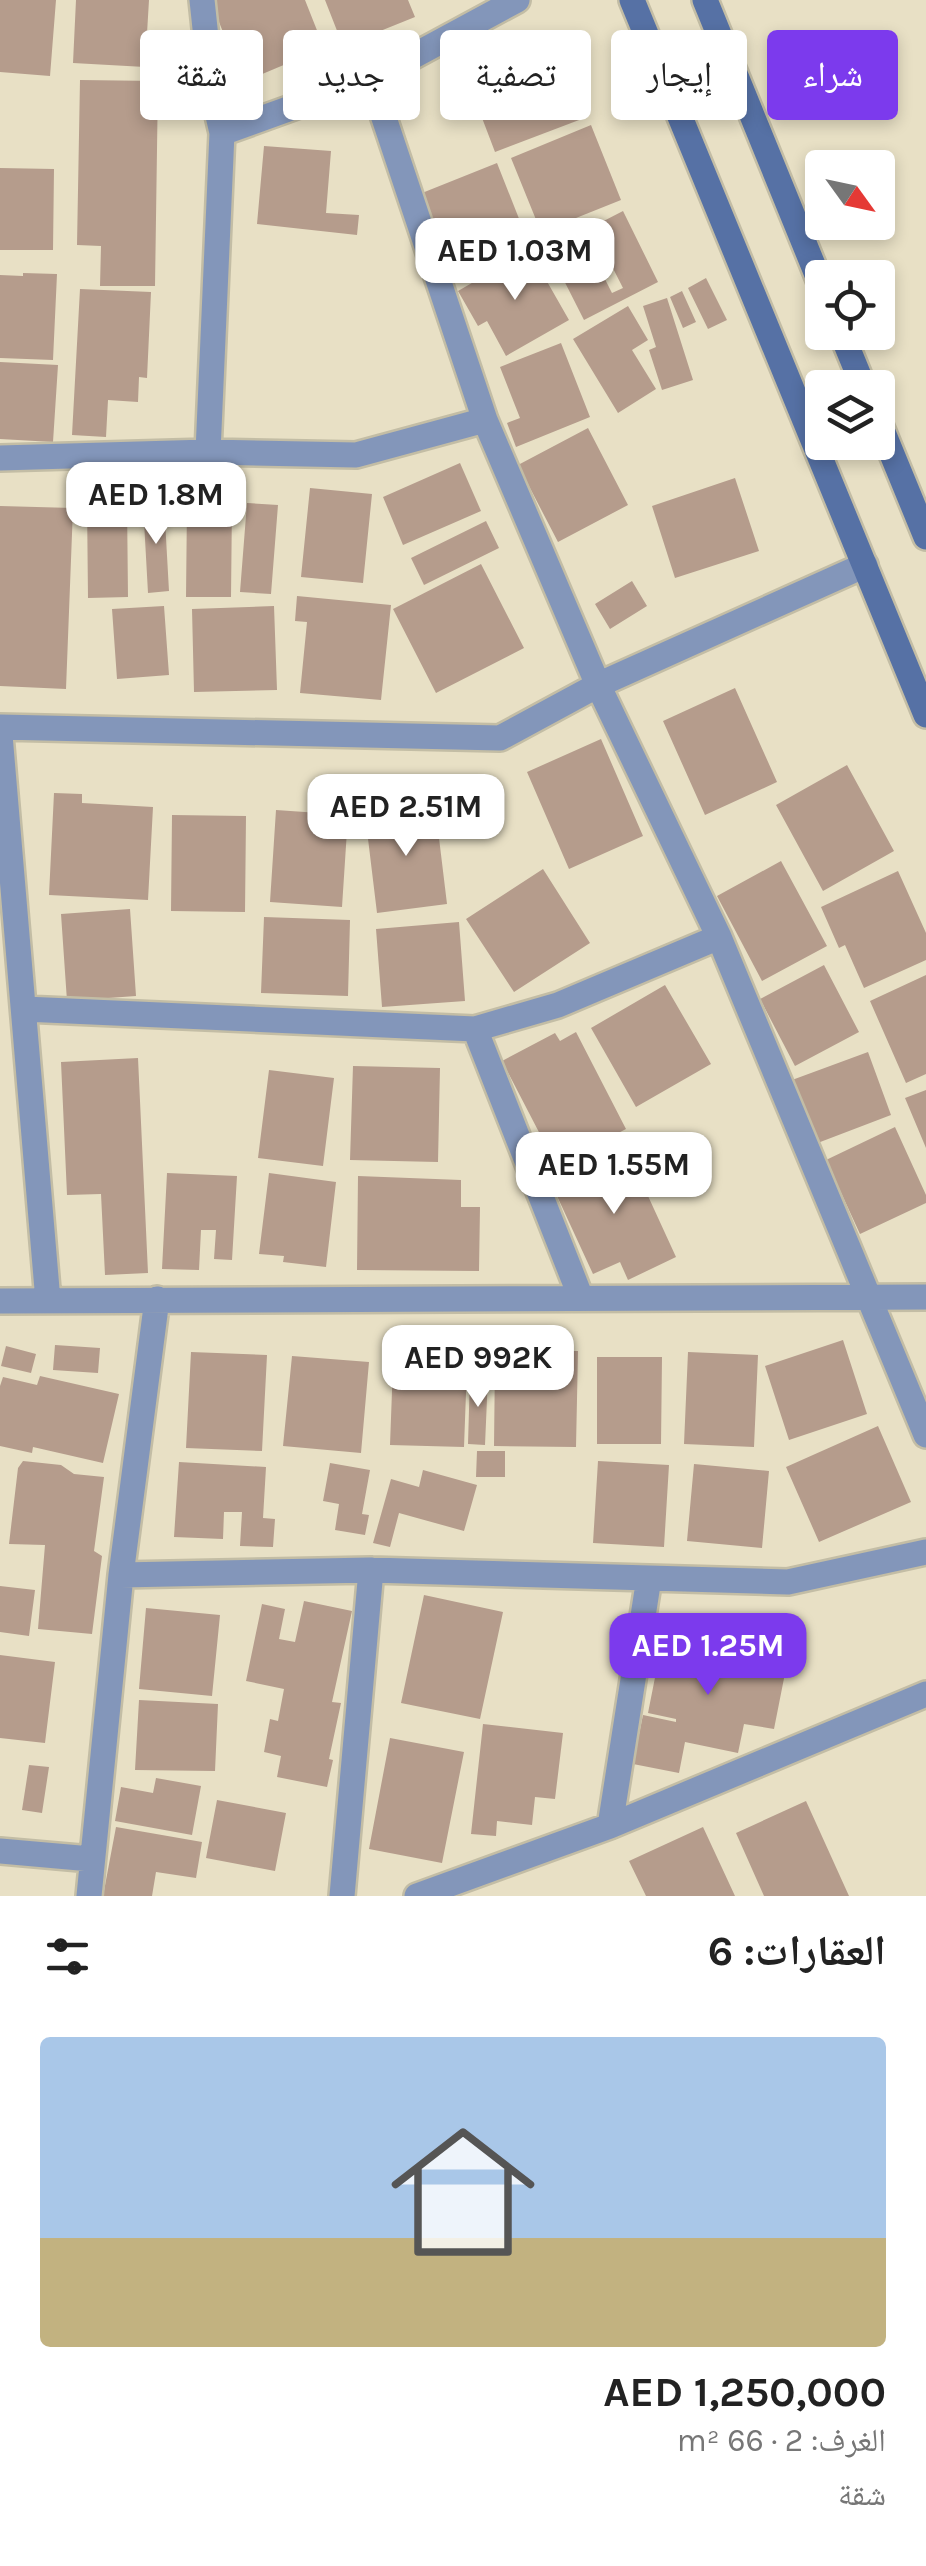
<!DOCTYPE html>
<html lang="ar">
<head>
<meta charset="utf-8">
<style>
	:root { --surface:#fff; --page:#f2f2f2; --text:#222; --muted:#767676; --accent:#7c3aed }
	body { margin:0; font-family:Karla,"Noto Naskh Arabic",sans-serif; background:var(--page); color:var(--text); direction:rtl; height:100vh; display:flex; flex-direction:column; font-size:38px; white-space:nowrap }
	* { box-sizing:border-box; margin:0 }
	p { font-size:32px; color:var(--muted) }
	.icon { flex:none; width:55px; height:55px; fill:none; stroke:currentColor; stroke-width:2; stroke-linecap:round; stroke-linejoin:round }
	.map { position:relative; height:1896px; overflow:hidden; direction:ltr }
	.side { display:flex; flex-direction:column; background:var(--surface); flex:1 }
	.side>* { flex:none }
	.top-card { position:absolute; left:30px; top:30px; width:868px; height:90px; direction:rtl; display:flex; gap:20px }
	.needle { width:65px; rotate:123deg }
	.fabs { position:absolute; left:805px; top:150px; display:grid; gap:20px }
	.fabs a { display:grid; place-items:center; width:90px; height:90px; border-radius:10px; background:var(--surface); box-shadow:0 5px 15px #0003; font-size:50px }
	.price { position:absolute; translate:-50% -85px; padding:0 22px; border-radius:20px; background:#fff; color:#222; font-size:32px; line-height:65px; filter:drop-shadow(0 2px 5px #0008) }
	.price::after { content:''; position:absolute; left:50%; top:60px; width:30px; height:22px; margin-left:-15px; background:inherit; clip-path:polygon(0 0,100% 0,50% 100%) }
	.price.current { background:var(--accent); color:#fff }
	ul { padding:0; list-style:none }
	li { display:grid; align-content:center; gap:20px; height:530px; padding:0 40px }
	li span { display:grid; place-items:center; height:310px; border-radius:10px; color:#555 }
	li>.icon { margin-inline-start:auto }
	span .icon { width:180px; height:180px; fill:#fffc; stroke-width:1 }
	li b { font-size:42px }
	h2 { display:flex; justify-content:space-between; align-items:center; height:120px; padding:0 40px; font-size:42px }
	.chip { padding:0 35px; border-radius:10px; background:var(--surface); box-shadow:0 5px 15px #0003; font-size:35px; line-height:90px }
	.chip.current { background:var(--accent); color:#fff }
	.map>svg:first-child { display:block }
	.building { fill:#b59c8c }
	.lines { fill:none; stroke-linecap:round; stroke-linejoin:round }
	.street-casing { stroke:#c3bda5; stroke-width:30 }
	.secondary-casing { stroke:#c3bda5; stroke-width:30 }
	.street { stroke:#8396ba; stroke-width:25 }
	.secondary { stroke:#5671a5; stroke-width:25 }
</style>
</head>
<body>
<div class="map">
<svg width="926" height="1896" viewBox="0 0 926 1896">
	<rect width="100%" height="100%" fill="#e8e0c5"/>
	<!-- building -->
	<path class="building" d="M0,0h56l-6,76 -50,-4z
		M76,0h73l-4,67 -72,-4z
		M216,0h89l19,48 -81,34 -32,-80z
		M325,0h83l7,17 -72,29z
		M554,33l33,84 -92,35 -32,-84z
		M80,80l78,1 -3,205h-55l1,-40 -24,-1z
		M591,125l30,75 -80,32 -30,-74z
		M264,146l67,5 -5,62 33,2 -2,20 -100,-11z
		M497,163l32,81 -76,29 -31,-80z
		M0,168l54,1 -1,81h-53z
		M623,211l35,71 -74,38 -38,-75 33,-17 33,65 11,-5 -31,-61z
		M529,250l40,70 -63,36 -19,-35 -9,5 -20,-35z
		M23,273l34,1 -4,86 -53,-2v-83l23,1z
		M706,278l21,42 -19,9 -20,-41z
		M80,289l71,3 -4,86 -8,-1 -1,25 -30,-2 -2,37 -34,-2z
		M682,291l14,31 -13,6 -13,-31z
		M667,298l26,82 -31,10 -13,-40 7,-3 -13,-41z
		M628,306l20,34 -16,10 24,39 -38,24 -45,-74z
		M561,343l29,74 -74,30 -9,-24 13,-5 -20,-51z
		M0,362l58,3 -5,77 -53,-3z
		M588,428l40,77 -70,37 -40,-77z
		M460,463l21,48 -78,34 -20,-48z
		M735,478l24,73 -84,27 -23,-72z
		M310,488l62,6 -9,89 -62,-6z
		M87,501h40l1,96 -40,1z
		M164,502l5,89 -21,2 -5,-90z
		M247,503l31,2 -7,89 -31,-2z
		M187,504h45l-1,93h-45z
		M0,506l73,2 -7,181 -66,-3z
		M486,521l13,27 -75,37 -13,-27z
		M481,564l43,84 -88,45 -43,-84z
		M632,581l15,25 -37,23 -15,-25z
		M297,596l94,9 -10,95 -81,-7 7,-71 -12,-1z
		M164,606l5,69 -52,4 -5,-70z
		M274,606l3,84 -83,2 -2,-83z
		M735,688l42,94 -72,33 -42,-94z
		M601,739l42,97 -74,33 -42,-97z
		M847,765l47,86 -71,40 -47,-86z
		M54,793l28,1v9l71,4 -5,93 -99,-5z
		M435,805l12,99 -70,9 -12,-99z
		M276,810l72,5 -6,92 -72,-5z
		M172,815l74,1 -1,96 -74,-1z
		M781,861l46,85 -65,35 -45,-85z
		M543,869l47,74 -76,49 -48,-73z
		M898,871l28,62v27l-62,28 -19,-43 -6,3 -18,-41z
		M130,909l6,87 -69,5 -6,-87z
		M264,917l86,3 -2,76 -87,-3z
		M459,922l6,79 -83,6 -6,-78z
		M824,965l35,67 -64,34 -35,-67z
		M926,975v99l-20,9 -36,-82z
		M665,985l46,79 -75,43 -45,-79z
		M576,1032l50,97 -70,36 -54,-104 53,-28 5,8z
		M868,1052l23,63 -76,29 -23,-64z
		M138,1058l10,215 -43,2 -4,-81 -34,1 -6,-133z
		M353,1066l87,2 -2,94 -88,-2z
		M269,1070l65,8 -11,88 -65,-8z
		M926,1090v58l-21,-50z
		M895,1127l31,68v8l-66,31 -34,-74z
		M626,1148l50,109 -48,23 -8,-18 -27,12 -42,-91z
		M167,1173l70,3 -5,84 -18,-1 2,-29h-15l-2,40 -37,-1z
		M269,1173l67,9 -10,85 -43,-5 1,-6 -25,-2z
		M358,1176l103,4v27h19l-1,64 -122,-1z
		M843,1340l24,74 -78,26 -24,-74z
		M55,1345l45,3 -2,25 -45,-3z
		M6,1346l30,8 -5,19 -30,-7z
		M563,1351h15l-2,96 -82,-1 1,-86 67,1z
		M191,1352l76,3 -5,96 -76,-3z
		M688,1352l70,3 -4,92 -70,-3z
		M292,1356l77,6 -8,91 -78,-7z
		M597,1357h65l-1,87h-64z
		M393,1364l74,2 -3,81 -74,-2z
		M470,1375l18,1 -3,69 -17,-1z
		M40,1376l79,18 -16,69 -70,-16 -1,6 -32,-7v-60l3,-9 34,8z
		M878,1426l33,76 -92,40 -33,-75z
		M477,1451h28v26h-29z
		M23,1461l38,4 13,9 30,3 -10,74 8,5 -10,78 -54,-5 7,-84 -36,-1 9,-76z
		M598,1461l71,4 -5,82 -71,-4z
		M179,1462l87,5 -3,51 12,1 -2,28 -33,-1 2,-34h-18l-1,27 -49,-2z
		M330,1463l40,7 -8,44 7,1 -4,20 -30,-5 4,-26 -16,-3z
		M694,1464l75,7 -7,77 -75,-7z
		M423,1470l54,15 -13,46 -65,-18 -9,34 -17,-4 18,-64 28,8z
		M0,1586l35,4 -6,46 -29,-4z
		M424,1595l79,17 -23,107 -79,-16z
		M304,1601l48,10 -20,91 9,1 -12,56 4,1 -6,27 -50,-10 4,-21 -17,-4 6,-33 8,2 6,-32 -38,-8 16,-77 23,5 -6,30 16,3z
		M146,1608l74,7 -8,81 -73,-7z
		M664,1632l125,21 -15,76 -30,-5 -6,29 -53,-11 -6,31 -46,-9 10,-49 33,7v-3l-28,-6z
		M0,1655l55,7 -10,81 -45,-5z
		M139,1700l79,4 -3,67 -80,-1z
		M483,1724l80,9 -8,66 -20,-2 -3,28 -35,-4 -1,15 -25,-2z
		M390,1738l74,14 -22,111 -73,-14z
		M29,1765l20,2 -7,46 -20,-3z
		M156,1778l45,8 -9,49 -77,-14 6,-34 32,6z
		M217,1800l69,13 -11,58 -69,-13z
		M806,1801l43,95h-85l-28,-63z
		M116,1827l86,15 -6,36 -40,-6 -4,24h-49z
		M703,1827l32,69h-89l-17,-35z"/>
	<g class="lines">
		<!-- street casing -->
		<g class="street-casing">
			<path id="street" d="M202,0l9,85 11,48 -14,319
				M517,0l-146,79 114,341 113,265 121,252 207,498
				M222,133l149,-54
				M0,458l208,-6 148,3 129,-35
				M0,727l500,11 98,-53 267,-120
				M0,735l48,566
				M24,1009l451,20 83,-24 161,-68
				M475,1029l106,269
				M0,1301l926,-4
				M121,1575l250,-5 417,12 138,-30
				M610,1826l39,-248
				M0,1851l91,8
				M89,1896l32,-321 36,-276
				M342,1896l29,-326
				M417,1896l193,-70 316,-132"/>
		</g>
		<!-- secondary casing -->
		<g class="secondary-casing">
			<path id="secondary" d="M632,0l294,715
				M705,0l117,287
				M841,332l23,56
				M878,420l48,117"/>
		</g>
		<!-- street -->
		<use href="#street" class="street"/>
		<!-- secondary -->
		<use href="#secondary" class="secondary"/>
	</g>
</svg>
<div class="fabs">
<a><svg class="needle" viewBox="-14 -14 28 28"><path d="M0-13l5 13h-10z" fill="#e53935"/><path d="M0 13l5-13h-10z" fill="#767676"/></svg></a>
<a><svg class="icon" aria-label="locate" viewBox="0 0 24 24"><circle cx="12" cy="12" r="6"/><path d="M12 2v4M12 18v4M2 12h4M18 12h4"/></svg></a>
<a><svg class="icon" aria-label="layers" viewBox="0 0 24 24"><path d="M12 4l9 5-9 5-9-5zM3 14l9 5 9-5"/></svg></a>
</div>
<b class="price" style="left:515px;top:303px">AED 1.03M</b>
<b class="price" style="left:156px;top:547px">AED 1.8M</b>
<b class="price" style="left:406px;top:859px">AED 2.51M</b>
<b class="price" style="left:614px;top:1217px">AED 1.55M</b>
<b class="price" style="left:478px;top:1410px">AED 992K</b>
<b class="price current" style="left:708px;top:1698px">AED 1.25M</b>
<div class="top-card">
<a class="chip current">شراء</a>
<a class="chip">إيجار</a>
<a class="chip">تصفية</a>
<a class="chip">جديد</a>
<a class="chip">شقة</a>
</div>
</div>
<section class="side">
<h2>العقارات: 6<svg class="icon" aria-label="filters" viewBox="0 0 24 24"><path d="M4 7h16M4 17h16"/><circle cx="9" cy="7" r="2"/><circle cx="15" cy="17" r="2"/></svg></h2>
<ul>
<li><span style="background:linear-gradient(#a9c7e8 65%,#c2b280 0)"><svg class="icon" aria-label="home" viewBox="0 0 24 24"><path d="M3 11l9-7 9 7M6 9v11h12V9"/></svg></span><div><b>AED 1,250,000</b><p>الغرف: 2 · 66 m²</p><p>شقة</p></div></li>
</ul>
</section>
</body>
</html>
